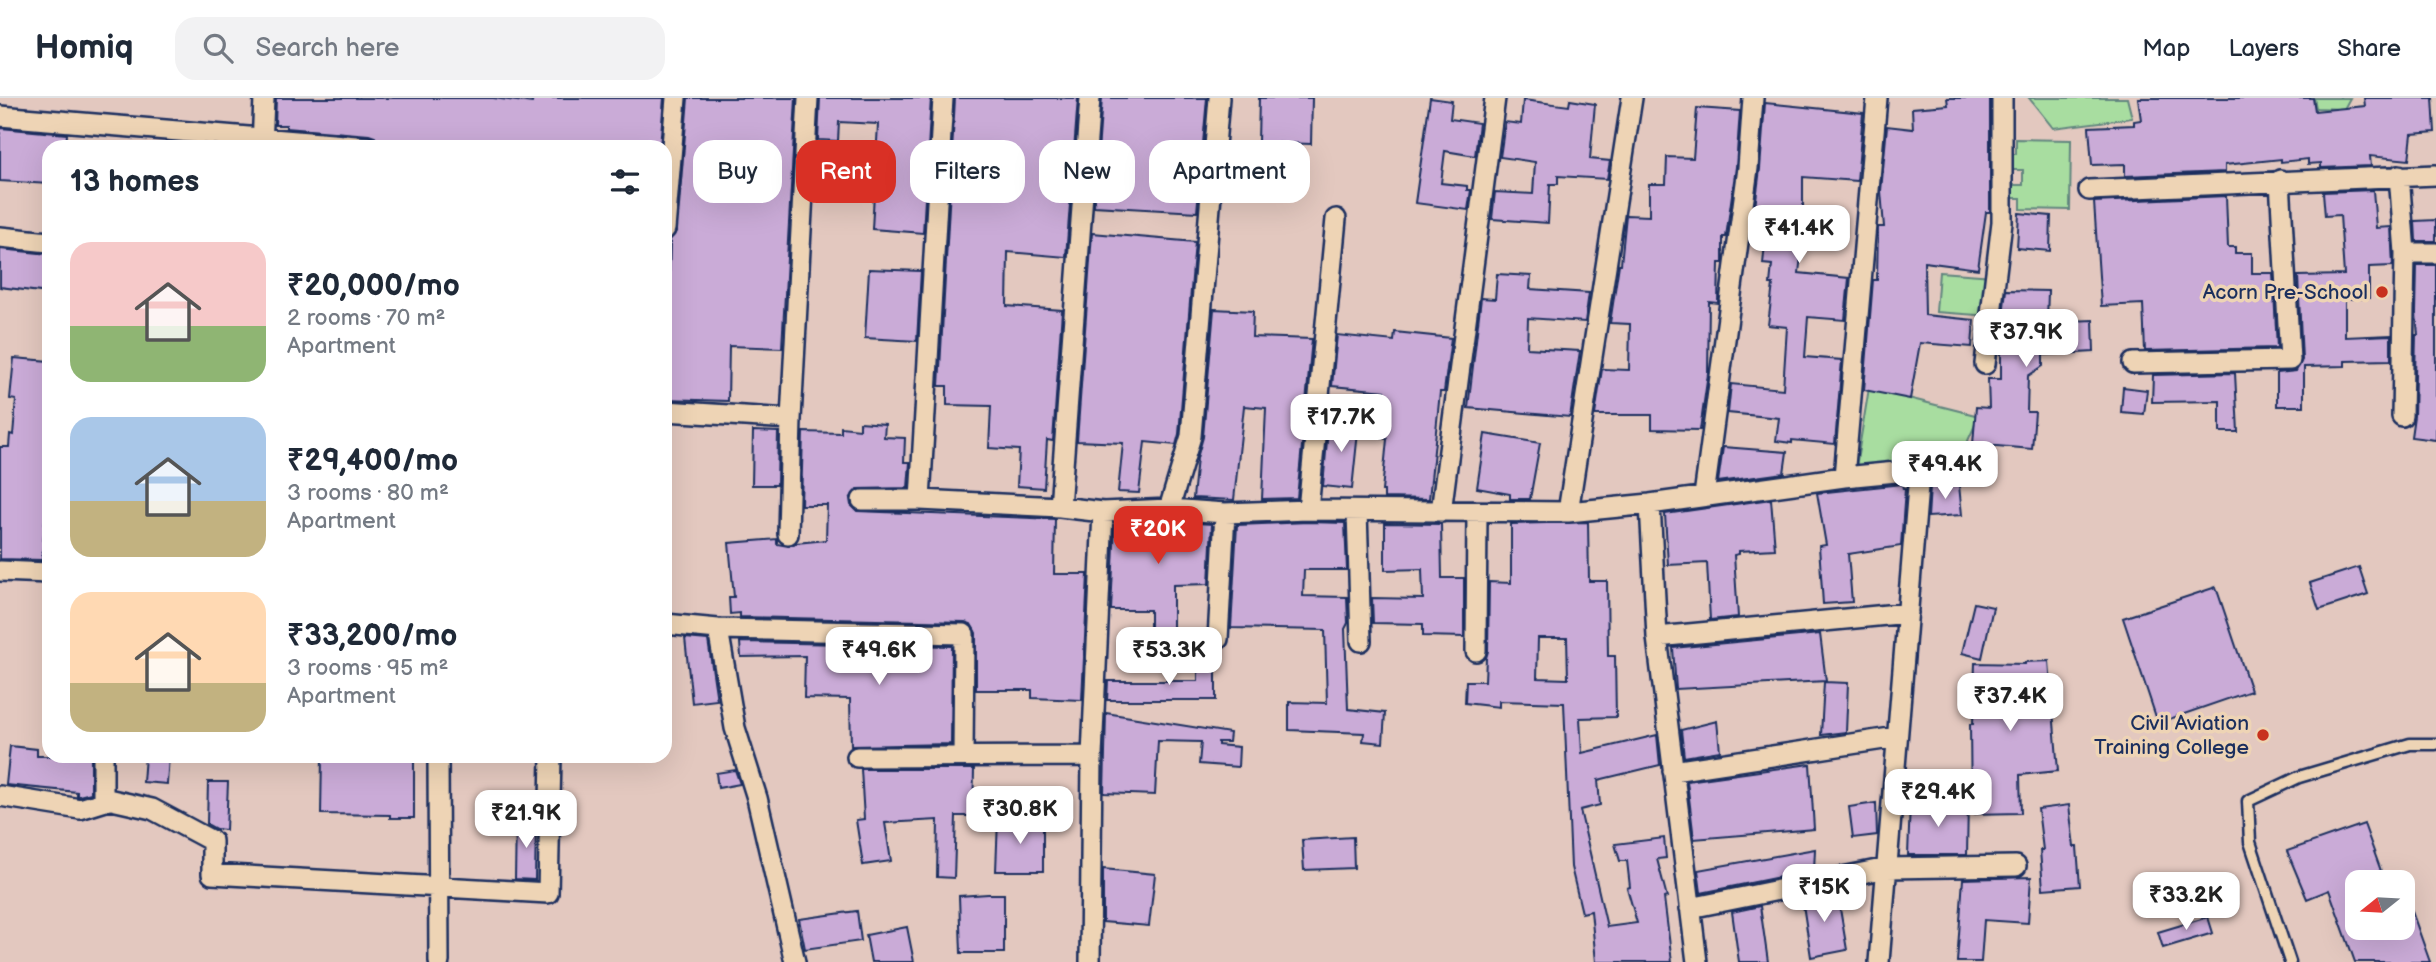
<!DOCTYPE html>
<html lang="en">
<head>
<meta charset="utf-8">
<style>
	:root { --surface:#fff; --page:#f2f2f3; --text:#1f2937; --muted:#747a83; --line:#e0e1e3; --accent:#d93025 }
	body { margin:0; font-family:"Balsamiq Sans",sans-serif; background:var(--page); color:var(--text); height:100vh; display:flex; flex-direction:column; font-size:26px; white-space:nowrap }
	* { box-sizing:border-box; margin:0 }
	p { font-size:23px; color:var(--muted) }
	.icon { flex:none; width:38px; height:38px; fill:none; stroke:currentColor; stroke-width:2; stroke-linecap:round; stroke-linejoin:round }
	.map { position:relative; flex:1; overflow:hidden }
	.drawer { position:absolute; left:42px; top:42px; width:630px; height:623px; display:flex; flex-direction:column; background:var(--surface); border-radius:21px; box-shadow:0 7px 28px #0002 }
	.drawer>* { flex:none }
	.hud { position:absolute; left:693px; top:42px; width:665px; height:63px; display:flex; gap:14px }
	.needle { width:46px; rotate:252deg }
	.buttons { position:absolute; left:2345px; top:772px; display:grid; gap:14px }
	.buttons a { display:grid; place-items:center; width:70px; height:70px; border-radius:14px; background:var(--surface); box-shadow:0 7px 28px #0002; font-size:35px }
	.price { position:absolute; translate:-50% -60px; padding:0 16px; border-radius:14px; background:#fff; color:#222; font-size:23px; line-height:46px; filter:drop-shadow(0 2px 4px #0008) }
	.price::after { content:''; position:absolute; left:50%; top:42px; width:21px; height:16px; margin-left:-10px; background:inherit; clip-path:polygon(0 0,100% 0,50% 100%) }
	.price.on { background:var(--accent); color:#fff }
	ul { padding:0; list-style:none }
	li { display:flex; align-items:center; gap:21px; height:175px; padding:0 28px }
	li span { display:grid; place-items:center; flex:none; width:196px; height:140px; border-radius:21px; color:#555 }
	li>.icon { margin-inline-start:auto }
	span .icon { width:84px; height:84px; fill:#fffc; stroke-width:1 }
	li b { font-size:30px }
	h2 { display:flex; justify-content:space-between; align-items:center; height:84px; padding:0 28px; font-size:30px }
	.pill { padding:0 24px; border-radius:21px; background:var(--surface); box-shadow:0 7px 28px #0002; font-size:24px; line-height:63px }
	.pill.on { background:var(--accent); color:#fff }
	header { display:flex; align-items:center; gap:42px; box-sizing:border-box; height:98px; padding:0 35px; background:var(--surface); border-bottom:2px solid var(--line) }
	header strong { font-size:33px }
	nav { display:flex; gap:38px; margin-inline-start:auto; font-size:24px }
	.search { width:490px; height:63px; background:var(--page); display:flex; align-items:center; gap:18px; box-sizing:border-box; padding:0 24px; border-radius:21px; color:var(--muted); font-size:26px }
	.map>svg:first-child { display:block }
	.green { fill:#a8dda0; stroke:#62867f; stroke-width:2 }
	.building { fill:#caabd7; stroke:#1b2f5e; stroke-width:2; fill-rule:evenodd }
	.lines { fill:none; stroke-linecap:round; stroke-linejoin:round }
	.service-casing { stroke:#1b2f5e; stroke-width:15 }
	.minor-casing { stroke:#1b2f5e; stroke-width:24 }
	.service { stroke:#eed4b5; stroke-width:10 }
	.minor { stroke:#eed4b5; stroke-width:19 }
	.poi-dot { fill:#c8321e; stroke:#eed4b5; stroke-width:2.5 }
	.labels { text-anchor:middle; stroke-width:7; stroke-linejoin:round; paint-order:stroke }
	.poi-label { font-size:21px; fill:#1b2f5e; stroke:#eed4b5; text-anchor:end }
</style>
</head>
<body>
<header>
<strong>Homiq</strong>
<div class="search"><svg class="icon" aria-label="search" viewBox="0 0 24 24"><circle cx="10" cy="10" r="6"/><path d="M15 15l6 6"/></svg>Search here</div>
<nav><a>Map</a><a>Layers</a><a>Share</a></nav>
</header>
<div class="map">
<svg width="2436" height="864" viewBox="0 0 2436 864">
	<rect width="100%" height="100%" fill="#e3c8bf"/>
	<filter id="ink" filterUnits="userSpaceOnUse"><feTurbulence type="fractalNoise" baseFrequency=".0143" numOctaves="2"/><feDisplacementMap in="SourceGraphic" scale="14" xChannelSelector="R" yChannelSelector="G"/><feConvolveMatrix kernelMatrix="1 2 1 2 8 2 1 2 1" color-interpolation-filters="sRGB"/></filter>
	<g filter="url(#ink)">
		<!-- green -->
		<path class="green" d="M2029,0h98l5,20 -79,10z
			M2314,0h36l-6,11 -28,-1z
			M2016,41l55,1 -1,70 -49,-1v-11h-9v-13h11v-15h-15v-16h8z
			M1939,174l54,4 -2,40 -55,-4z
			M1869,290l110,28 -12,27 -113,36z"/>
		<!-- building -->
		<path class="building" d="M276,0h217l39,5 1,-5h131l-4,49h-188l-42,-4 -1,3 -16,-2v3h-33l-5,-10 -6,-2 -83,-7v-3h-11z
			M688,0h108l-14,250 -53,-2 -1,55 -62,-2 4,-159 7,-10z
			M820,0h111l-8,135 -51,-4 6,-105 -39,-2 -1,19 -20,-1z
			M955,0h123l-12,159 -58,-5 -1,54 55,4 -9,131 -6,-1 -3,48 -27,-2 2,-36 -30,-2 2,-42 -44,-1v-19h-8z
			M1102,0h105l-10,114 -103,-6z
			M1259,0h53l-1,46 -53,-2z
			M1430,0l22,3 -2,18 29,4 -4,33 -30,-5 -4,32 26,3v4h4l-3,20 -53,-7z
			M1947,0h43v114h-4l-8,57 -54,-7 1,53 49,5 -2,27 -52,-4 -10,56 -46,-9 9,-110h4l1,-53h6l-3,-36 6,-65 26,3 -1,-21 36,-3z
			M2138,0h175l2,13 50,-5 -1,-8h69l2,34 -23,2 -3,26 -39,-4 1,10 -50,2v-5l-13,1v-5l-27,3v-3l-56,6v7l-100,4v-12l-33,1 -3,-38 45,-2v-4l7,-1z
			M1523,2l46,6 1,-6 25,4 -5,55 20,2 -3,18 -49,-3v8h-8l-2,39 -56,-4 3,-27 38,2 2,-32 -35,-5 5,-35 16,2z
			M1765,5l98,10 -6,68 -54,-4v61l-4,35 50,5 -4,42 -37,-3 -3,40 37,3 -7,84 -43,-4v3l-16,-2 3,-23 -51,-5 3,-29 52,5 4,-62 -19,-2 5,-41h-3l2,-19 -9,-1 2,-20h-11v-6h-3l9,-69z
			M1697,10l43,3 -4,56 -10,70h-3v26h-4l-1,40 -9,-1 -1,72 -8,56 -48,-1v-14h-57l7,-46 27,1 1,-46 -20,-1 9,-59h2l5,-49 23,1v-32h17l1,-27 26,1z
			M0,30l67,6 -1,13h-17v37l-49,-3z
			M1226,70h23l-1,15h-24z
			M2373,92l3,38 15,-1 2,39 -24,1v31l-24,1v38l46,-2v25l-46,1v5l-41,1v39h-27v-33l19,-2 6,-11 -4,-84 46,-1 -4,-60 -15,1 -2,-24z
			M2226,98l2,51h7v6h17v20h21l4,75 -132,3 -2,-47 -42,2 -7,-104z
			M2019,115l32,3 -1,35 -33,-3z
			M2436,122v21h-20l-1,-20z
			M1092,135l103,9 -16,192 -3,11 -31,-3 -6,51 -21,-1 5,-49 -46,-2z
			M0,151l49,5v39l-49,-6z
			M2417,167h19v175l-25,-3 3,-21 2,-81h2l-2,-22z
			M869,171l52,2 -4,70 -52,-3z
			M1497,176l34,2 -1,13 59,4 -4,29 -57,-4 -1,30 53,3 -10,66 -102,-9 13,-110 14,1z
			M2006,192l42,1 -1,31 46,-2 1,32 -51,3v11l-15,10 -1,36h8l-3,37 -59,-5 3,-37 13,1 -1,-29h13v-31h20l1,-32 -19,-1z
			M1214,211l39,2 -1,26 60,2 -15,159 -35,1 4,-91 -22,-2 -10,94 -41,-2 4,-40 6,-21z
			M1395,234l56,6 -7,54h-4l-11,107 -45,-1v-7h-2l5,-52 -7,-1 5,-47 -53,-5 5,-51 57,6z
			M14,260l35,3v105l-7,94 -42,-1v-112h9l1,-13 3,1 3,-35 -6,-1z
			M2235,275l3,59h-18v-31l-68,1 1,-27z
			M2123,289l24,3 -3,24 -23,-2z
			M1329,320l30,4 -7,67 -29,-3z
			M860,324l25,2 -1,13 21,1 -1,24h6l-2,26 -51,1 -7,10 1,6 6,6 198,8 -1,55h34l-6,126 -50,-2v-8h-56v-57l-5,-9 -6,-2 -225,-5v-4l-10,1 -1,-17h5l-5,-54 48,-4v5l11,2 8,-3 30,-3 1,-35h-26l2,-73 38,1v-6l19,2z
			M753,333l25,1 -1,53h-25z
			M1485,336l55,9 -10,56h-20v-5l-33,-6z
			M1723,349l64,5 -3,21 -66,9z
			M1902,386l1,5h2l-4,57 -53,8 4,48 -29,2 -4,-58 7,-1 -9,-52z
			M1959,387l3,30 -34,2 2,-30z
			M1771,401l4,50 -36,2v3l-5,1 4,62 -28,3 -3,-57 -39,2 -3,-51z
			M1169,423l43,3 -3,60 -36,1v45h-23v-20h-39l4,-86z
			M1308,424l37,1 2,47h-43l-1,26 44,1 1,26 -3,6 3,80 37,4 -2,30 -20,-2 1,-8 -75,-3v-28l38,1 -2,-73 -94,-2 6,-103z
			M1588,424l1,59h18l1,75h7l1,61 -36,1 2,35 75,-18 3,30 -62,15 2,25 -20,5 27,117 30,-4 -10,-35 3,-1 -3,-26h-7l-5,-17 49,-6 2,20 -9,1 10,38 -3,1 8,64h-76l-5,-51 -9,2 -11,-46 -7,-164 -65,-2v6l-34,-4 1,-22h19l1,-23 2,-7 1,-69 22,1v-59zM1538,540h29l1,41 -31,-1z
			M1385,425l56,1 1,54h22v59l-41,-1v-12l-50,-1 -1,-25 51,1 -1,-30 -37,1z
			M2359,469l9,27 -49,16 -9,-27z
			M2216,489l35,104 -93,32 -35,-105z
			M1974,505l19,4 -11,51 -20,-5z
			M1820,536l6,47 -150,8 -3,-41z
			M685,540l23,2 9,60 -25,3z
			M740,544l212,4 -1,98 -100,2 -1,-47 -46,-1 1,-42 -64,1z
			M1198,562h18v40h-109l1,-19h90z
			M2049,563l9,110 -38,4 1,38 -50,1 -1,-90h3l2,-61 50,1v-2z
			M1824,584l24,1 -2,49 -25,3z
			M1106,615l124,20 -1,9h-11v3l21,2 -1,20 -39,-3 2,-22 -43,-1 -3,54 -51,-2z
			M1717,623l3,30 -36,6 -3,-27z
			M10,648l27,3v7h54v37l-12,3h-2v-4l-71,-7z
			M145,658h24l-2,28 -24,-2z
			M322,658h92v62h-24v-3l-69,-1z
			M1810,666l4,65 -120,10 -7,-58z
			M861,671h113l-1,47h-17l-2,62 -17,-1 1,-57 -53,3 6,38 -28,4 -7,-45 8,-1z
			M735,672l5,14 -22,4 -2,-15z
			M208,684h20l-2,48 -10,-1 -9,-5z
			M1968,704l-1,53h-59l2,-52z
			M1876,705l1,32 -24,3 -4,-31z
			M2069,707l5,42h3l3,39 -37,3 -3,-39h3l-5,-41z
			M998,721l45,2v50h-47z
			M516,723h20l-1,59 -20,-1z
			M2364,726l17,47 -24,9v48h46v-36h2l25,70h-75l-26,-72 -22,9 -20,-48z
			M1353,739l1,31 -50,2 -2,-30z
			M1815,751l-1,21 -113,23 -3,-23z
			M1103,771l52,5 -6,52 -46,-4z
			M2031,779l-3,46 -44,-3 -3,42h-24l6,-83z
			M1837,793l10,59 -36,7 -9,-59z
			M988,796h16v59h-43l-2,-57z
			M1760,808l8,56h-29l-7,-50z
			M857,813l4,30 -56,8 -6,-30z
			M2208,819l5,16 -50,15 -5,-16z
			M907,829l7,35h-43l-5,-27z"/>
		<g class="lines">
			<!-- service casing -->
			<g class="service-casing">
				<path id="service" d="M2290,864l-40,-120 -2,-41 51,-24 111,-33h26"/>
			</g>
			<!-- minor casing -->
			<g class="minor-casing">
				<path id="minor" d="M943,0l-23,402 140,7 43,5 66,-3 56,4 83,-3 260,2 82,-8 194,-27 33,-379
					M0,18l368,31
					M262,49l2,-49
					M2399,77l6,78 -3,163
					M2089,92l347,-15
					M665,131l11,-131
					M0,139l49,5
					M2405,155h31
					M2133,265l157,-3 -10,-180
					M1985,266l17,-142v-124
					M665,313l126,8
					M1844,379l73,-7 2,4 -40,488
					M1704,398l44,-328 5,-70
					M862,402h58
					M1650,406l7,133 40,325
					M1060,409l30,-409
					M1169,411l22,-73 28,-338
					M1308,412l28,-291
					M1357,413l4,130
					M1441,414l54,-414
					M1568,414l64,-414
					M788,436l3,-115 17,-321
					M0,473l49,2
					M665,526l53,5 246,5 -1,122
					M718,531l17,99 22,70 38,164
					M1657,539l251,-24
					M1218,541l7,-126
					M1476,553l1,-139
					M103,658v42l49,11 60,32v33l336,19 3,-137
					M438,658l1,206
					M857,659l235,-1
					M1673,673l224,-34
					M0,698l80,13 29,-9
					M1690,810l197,-40 129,-2
					M1090,864l2,-206 11,-244"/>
			</g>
			<!-- service -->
			<use href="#service" class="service"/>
			<!-- minor -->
			<use href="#minor" class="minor"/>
		</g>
	</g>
	<!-- markers -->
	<g class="poi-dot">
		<circle cx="2382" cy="194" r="7"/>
		<circle cx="2263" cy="637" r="7"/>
	</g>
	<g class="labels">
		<!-- poi labels -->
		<g class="poi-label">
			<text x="2368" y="201">Acorn Pre-School</text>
			<text x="2249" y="632">Civil Aviation<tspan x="2249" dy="24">Training College</tspan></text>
		</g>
	</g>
</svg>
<div class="buttons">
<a><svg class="needle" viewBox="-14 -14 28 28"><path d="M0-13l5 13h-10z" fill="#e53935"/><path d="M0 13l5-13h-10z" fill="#747a83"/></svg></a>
</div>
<b class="price" style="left:1799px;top:167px">₹41.4K</b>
<b class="price" style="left:2026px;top:271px">₹37.9K</b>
<b class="price" style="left:1341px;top:356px">₹17.7K</b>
<b class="price" style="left:1945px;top:403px">₹49.4K</b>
<b class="price on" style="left:1158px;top:468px">₹20K</b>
<b class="price" style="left:879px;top:589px">₹49.6K</b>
<b class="price" style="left:1169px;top:589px">₹53.3K</b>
<b class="price" style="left:2010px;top:635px">₹37.4K</b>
<b class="price" style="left:1938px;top:731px">₹29.4K</b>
<b class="price" style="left:1020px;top:748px">₹30.8K</b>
<b class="price" style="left:526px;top:752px">₹21.9K</b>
<b class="price" style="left:1824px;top:826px">₹15K</b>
<b class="price" style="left:2186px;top:834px">₹33.2K</b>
<div class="hud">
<a class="pill">Buy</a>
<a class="pill on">Rent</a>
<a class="pill">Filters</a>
<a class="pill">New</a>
<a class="pill">Apartment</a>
</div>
<section class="drawer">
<h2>13 homes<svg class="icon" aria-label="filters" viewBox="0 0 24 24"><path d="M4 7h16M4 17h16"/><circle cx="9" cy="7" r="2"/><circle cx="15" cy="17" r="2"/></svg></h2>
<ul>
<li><span style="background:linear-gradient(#f6c9c9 60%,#8fb573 0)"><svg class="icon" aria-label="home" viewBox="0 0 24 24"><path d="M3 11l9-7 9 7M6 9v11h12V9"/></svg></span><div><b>₹20,000/mo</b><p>2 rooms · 70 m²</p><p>Apartment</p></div></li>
<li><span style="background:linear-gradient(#a9c7e8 60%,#c2b280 0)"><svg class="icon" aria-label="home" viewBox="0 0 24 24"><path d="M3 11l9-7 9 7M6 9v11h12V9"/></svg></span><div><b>₹29,400/mo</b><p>3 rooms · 80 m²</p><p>Apartment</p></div></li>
<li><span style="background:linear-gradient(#ffd9b3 65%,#c2b280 0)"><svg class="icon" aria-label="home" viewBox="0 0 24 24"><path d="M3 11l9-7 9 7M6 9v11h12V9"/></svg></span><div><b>₹33,200/mo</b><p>3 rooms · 95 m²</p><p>Apartment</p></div></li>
</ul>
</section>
</div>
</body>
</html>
